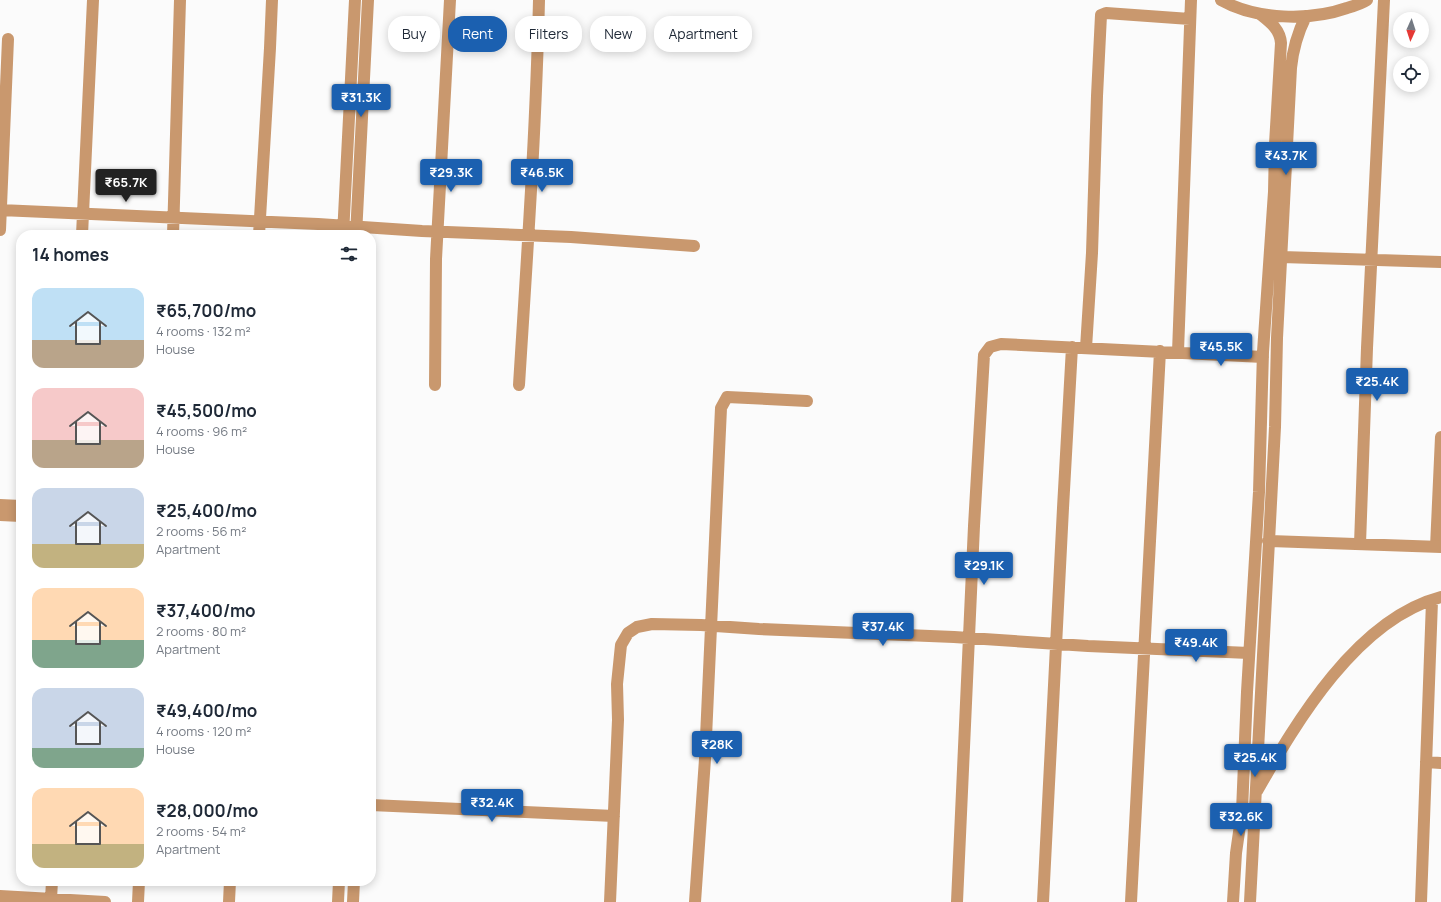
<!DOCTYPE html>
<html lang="en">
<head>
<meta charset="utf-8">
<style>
	:root { --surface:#fff; --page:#f6f6f7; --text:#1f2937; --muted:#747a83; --accent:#1b60b0 }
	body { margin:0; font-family:Manrope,sans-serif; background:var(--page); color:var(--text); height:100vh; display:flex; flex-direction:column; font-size:15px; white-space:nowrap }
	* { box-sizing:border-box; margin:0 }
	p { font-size:13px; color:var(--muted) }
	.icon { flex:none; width:22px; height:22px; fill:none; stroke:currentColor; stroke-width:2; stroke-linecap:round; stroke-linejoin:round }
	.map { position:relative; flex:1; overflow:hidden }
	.sheet { position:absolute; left:16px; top:230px; width:360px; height:656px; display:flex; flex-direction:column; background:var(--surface); border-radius:16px; box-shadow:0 2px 10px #0003 }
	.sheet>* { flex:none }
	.banner { position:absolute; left:388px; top:16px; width:380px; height:36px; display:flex; gap:8px }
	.needle { width:26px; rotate:183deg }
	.fabs { position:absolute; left:1393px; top:12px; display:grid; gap:8px }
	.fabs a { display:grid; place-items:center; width:36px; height:36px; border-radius:50%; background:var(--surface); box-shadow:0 2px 10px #0003; font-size:20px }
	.price { position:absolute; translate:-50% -34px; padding:0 9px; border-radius:4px; background:var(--accent); color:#fff; font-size:13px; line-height:26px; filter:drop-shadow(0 1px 2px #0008) }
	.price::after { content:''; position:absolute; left:50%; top:24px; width:12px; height:9px; margin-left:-6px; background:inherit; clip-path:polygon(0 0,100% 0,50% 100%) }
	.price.current { background:#222; color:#fff }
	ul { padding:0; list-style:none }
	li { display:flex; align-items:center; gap:12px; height:100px; padding:0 16px }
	li span { display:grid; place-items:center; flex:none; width:112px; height:80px; border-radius:12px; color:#555 }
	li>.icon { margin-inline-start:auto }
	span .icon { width:48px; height:48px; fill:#fffc; stroke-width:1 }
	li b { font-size:17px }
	h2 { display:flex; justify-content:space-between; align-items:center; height:48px; padding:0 16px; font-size:17px }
	.pill { padding:0 14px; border-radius:16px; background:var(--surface); box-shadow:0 2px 10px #0003; font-size:14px; line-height:36px }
	.pill.current { background:var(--accent); color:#fff }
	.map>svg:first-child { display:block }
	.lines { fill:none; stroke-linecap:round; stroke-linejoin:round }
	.minor { stroke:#c9986e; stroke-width:12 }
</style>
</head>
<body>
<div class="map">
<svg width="1441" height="902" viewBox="0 0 1441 902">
	<rect width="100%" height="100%" fill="#fbfbfb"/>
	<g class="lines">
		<!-- minor -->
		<path class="minor" d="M1221,0c35,20 89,21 126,8 7,-2 14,-4 20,-8
			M0,210l318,14 104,7 149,6 123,9
			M0,230l8,-191
			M82,235l11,-235
			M173,235l7,-235
			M259,235l11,-187 2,-48
			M343,235l12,-235
			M356,235l12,-235
			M1282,257l159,5
			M1086,348l6,-95 5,-157 4,-81 5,-2 84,6
			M1178,352l13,-352
			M435,385l1,-126 14,-259
			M519,385c8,-128 17,-257 20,-385
			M0,505l21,1
			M0,515l21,1
			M1268,541l173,6
			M1360,544l7,-196 17,-348
			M1436,547l5,-110
			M1426,762l15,1
			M1257,791c40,-70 100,-172 184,-194
			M371,805l243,11
			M0,896l105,6
			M51,899l1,-18
			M138,902l1,-21
			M229,902l1,-21
			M338,902l1,-21
			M353,902l1,-21
			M610,902l8,-182 -1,-36 4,-39 7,-12 9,-6 15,-3 49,1 58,4 195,8 134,9 161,7
			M695,902l10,-143 16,-351 6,-11 80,4
			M957,902l17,-376 10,-171 6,-8 11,-3 262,13
			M1043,902l20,-394 9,-161
			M1131,902l29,-551
			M1233,902l3,-49 6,-42 5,-119 12,-200 4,-140 11,-160 1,-48 6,-101c-1,-14 -11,-21 -21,-29
			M1250,902l25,-475 2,-89 14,-270c2,-20 6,-34 15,-52
			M1421,902l11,-301"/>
	</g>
</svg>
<div class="fabs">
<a><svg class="needle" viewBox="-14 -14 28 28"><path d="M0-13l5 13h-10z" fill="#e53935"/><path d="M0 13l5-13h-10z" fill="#747a83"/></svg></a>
<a><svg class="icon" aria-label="locate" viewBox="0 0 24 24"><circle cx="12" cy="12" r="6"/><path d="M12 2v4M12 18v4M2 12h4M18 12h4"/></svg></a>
</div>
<b class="price" style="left:361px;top:118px">₹31.3K</b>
<b class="price" style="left:1286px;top:176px">₹43.7K</b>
<b class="price" style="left:451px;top:193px">₹29.3K</b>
<b class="price" style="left:542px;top:193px">₹46.5K</b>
<b class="price current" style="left:126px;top:203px">₹65.7K</b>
<b class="price" style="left:1221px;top:367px">₹45.5K</b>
<b class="price" style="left:1377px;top:402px">₹25.4K</b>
<b class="price" style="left:984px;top:586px">₹29.1K</b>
<b class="price" style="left:883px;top:647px">₹37.4K</b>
<b class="price" style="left:1196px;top:663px">₹49.4K</b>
<b class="price" style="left:717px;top:765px">₹28K</b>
<b class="price" style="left:1255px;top:778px">₹25.4K</b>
<b class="price" style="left:492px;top:823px">₹32.4K</b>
<b class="price" style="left:1241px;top:837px">₹32.6K</b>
<div class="banner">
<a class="pill">Buy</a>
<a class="pill current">Rent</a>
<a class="pill">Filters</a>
<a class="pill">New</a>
<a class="pill">Apartment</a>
</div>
<section class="sheet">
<h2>14 homes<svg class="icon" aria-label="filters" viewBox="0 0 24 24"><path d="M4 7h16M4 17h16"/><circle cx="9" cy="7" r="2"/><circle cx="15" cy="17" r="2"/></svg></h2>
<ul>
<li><span style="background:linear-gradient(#bfe0f5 65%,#b9a48a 0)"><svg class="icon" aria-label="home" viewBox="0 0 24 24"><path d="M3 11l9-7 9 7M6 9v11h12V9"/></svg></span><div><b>₹65,700/mo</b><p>4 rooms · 132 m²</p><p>House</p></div></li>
<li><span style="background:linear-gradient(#f6c9c9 65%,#b9a48a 0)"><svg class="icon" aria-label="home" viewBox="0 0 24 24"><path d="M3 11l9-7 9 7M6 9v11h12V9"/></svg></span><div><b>₹45,500/mo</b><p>4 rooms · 96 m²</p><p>House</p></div></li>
<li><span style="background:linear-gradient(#c9d6e8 70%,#c2b280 0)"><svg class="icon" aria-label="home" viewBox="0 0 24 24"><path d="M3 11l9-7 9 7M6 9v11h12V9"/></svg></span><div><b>₹25,400/mo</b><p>2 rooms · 56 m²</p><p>Apartment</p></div></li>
<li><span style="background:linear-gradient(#ffd9b3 65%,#7fa58c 0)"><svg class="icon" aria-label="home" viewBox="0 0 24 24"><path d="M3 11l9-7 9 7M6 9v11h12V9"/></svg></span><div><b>₹37,400/mo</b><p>2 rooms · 80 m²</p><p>Apartment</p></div></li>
<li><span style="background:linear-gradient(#c9d6e8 75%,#7fa58c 0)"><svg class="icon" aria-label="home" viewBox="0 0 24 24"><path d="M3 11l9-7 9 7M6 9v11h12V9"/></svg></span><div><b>₹49,400/mo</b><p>4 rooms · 120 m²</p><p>House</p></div></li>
<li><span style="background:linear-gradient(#ffd9b3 70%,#c2b280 0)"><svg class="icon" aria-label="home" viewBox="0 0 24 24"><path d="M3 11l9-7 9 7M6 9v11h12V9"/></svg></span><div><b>₹28,000/mo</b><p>2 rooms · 54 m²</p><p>Apartment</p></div></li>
</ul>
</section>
</div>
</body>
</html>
